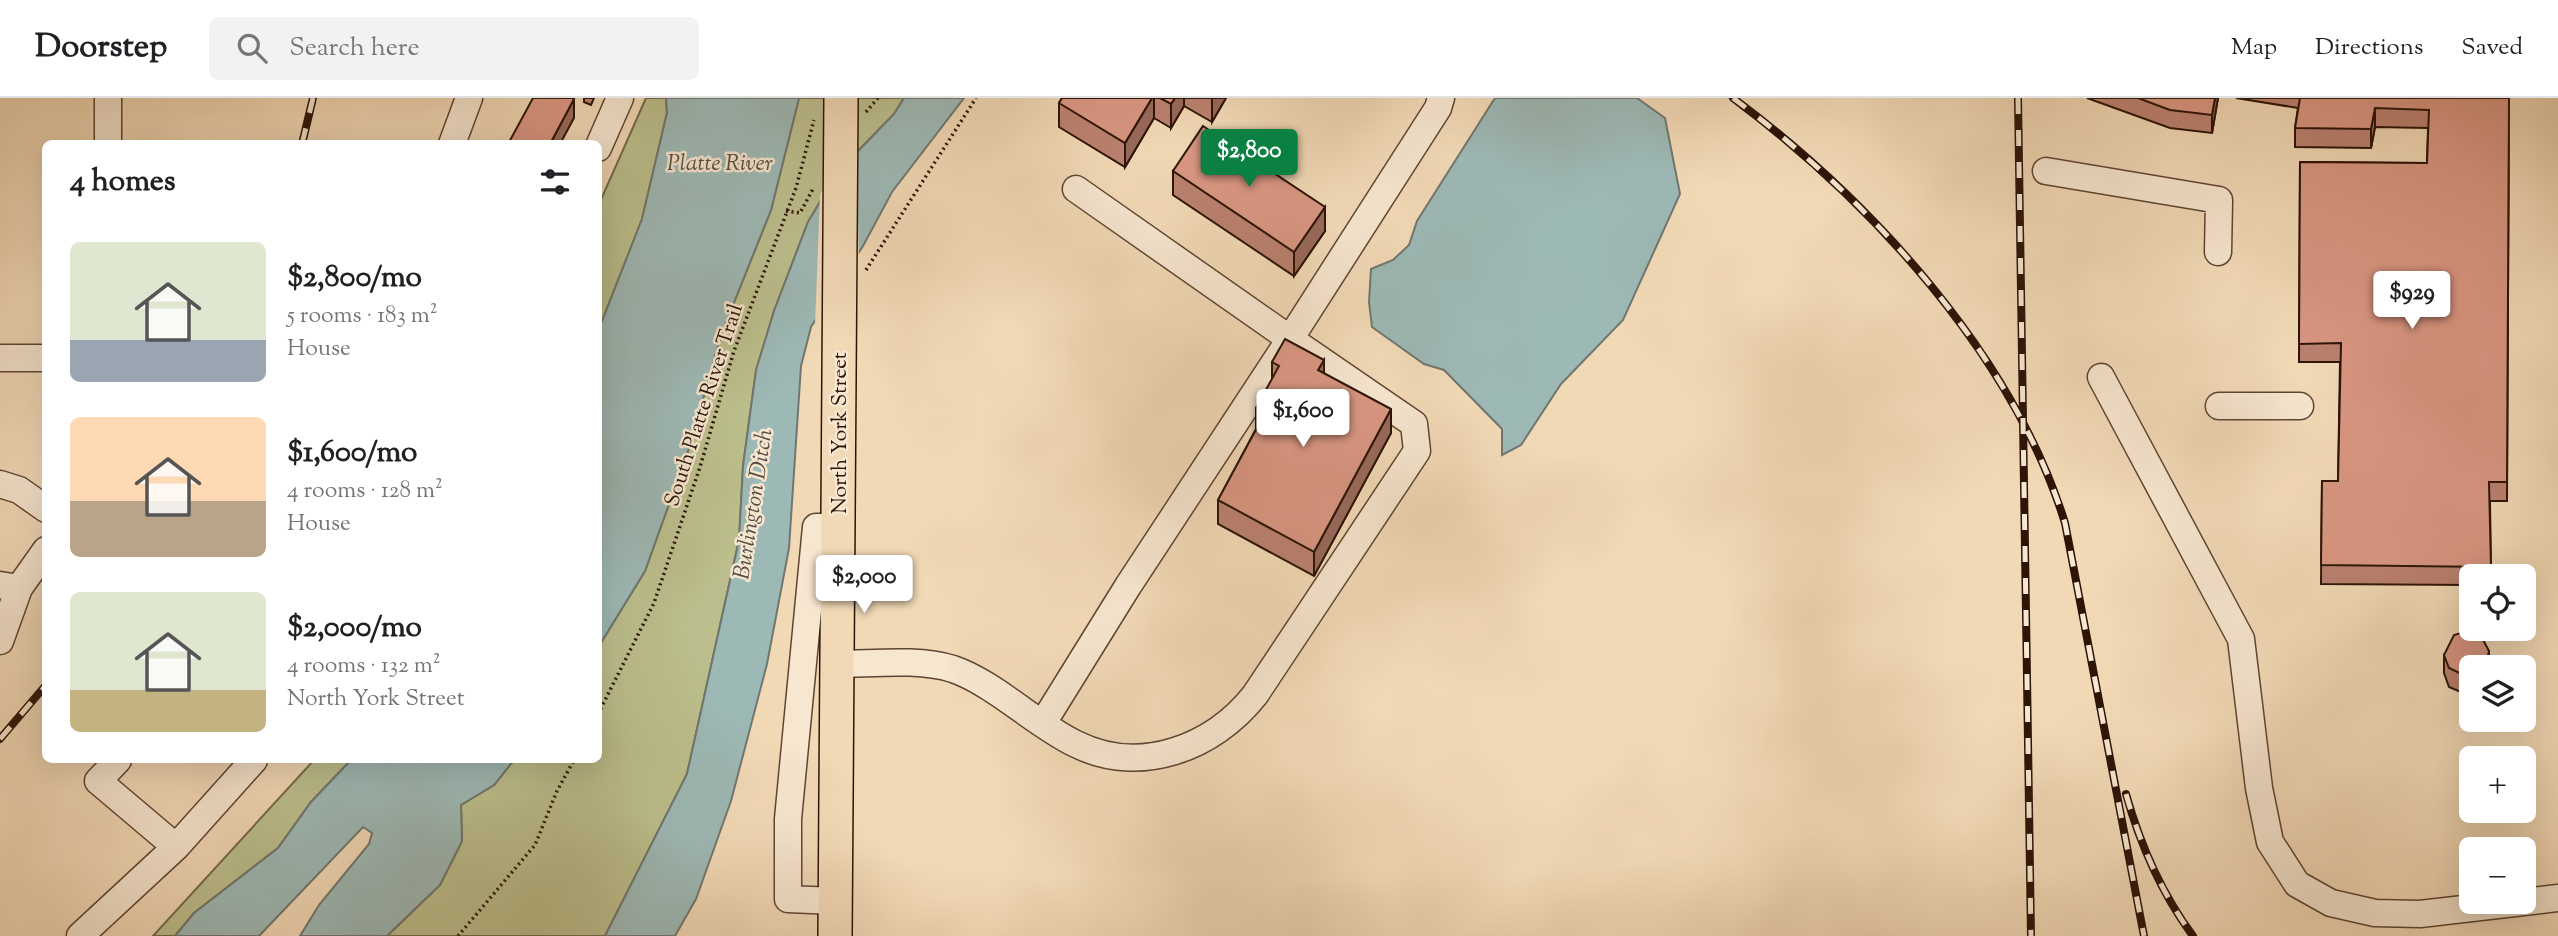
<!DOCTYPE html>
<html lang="en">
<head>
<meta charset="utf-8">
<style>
	:root { --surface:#fff; --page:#f2f2f2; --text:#202124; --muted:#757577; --line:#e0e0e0; --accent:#0b8043 }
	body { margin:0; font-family:"Sorts Mill Goudy",serif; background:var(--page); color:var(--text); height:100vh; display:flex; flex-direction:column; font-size:26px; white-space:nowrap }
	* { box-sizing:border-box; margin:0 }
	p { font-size:23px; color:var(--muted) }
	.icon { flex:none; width:38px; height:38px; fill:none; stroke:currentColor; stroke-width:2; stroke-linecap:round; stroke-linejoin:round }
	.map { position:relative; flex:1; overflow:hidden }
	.drawer { position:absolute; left:42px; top:42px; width:560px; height:623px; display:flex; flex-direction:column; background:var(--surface); border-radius:10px; box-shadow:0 7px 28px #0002 }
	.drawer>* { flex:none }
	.tools { position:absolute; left:2459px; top:466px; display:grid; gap:14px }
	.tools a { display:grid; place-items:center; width:77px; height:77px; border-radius:10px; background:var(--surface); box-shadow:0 7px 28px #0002; font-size:35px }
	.price { position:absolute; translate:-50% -60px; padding:0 16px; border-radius:7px; background:#fff; color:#222; font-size:23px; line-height:46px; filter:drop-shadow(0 2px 4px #0008) }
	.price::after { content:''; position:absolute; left:50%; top:42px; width:21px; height:16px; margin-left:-10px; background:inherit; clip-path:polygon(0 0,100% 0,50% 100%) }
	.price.on { background:var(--accent); color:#fff }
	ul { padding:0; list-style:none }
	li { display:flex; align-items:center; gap:21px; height:175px; padding:0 28px }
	li span { display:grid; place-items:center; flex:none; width:196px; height:140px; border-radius:10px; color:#555 }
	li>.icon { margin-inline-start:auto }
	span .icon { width:84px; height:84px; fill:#fffc; stroke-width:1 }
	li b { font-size:30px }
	h2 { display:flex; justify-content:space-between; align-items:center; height:84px; padding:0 28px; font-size:30px }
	header { display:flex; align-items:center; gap:42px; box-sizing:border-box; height:98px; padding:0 35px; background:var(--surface); border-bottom:2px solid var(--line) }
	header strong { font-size:33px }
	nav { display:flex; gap:38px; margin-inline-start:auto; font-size:24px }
	.search { width:490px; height:63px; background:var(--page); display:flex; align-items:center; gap:18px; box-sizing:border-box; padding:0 24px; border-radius:10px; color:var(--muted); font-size:26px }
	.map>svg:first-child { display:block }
	.green { fill:#bcbf8d; stroke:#746a4a; stroke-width:2 }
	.water { fill:#9db9b6; stroke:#707770; stroke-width:2 }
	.pier { fill:#f2d9b6 }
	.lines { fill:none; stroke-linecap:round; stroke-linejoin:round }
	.minor-casing { stroke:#5e4533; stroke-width:29 }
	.major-casing { stroke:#2c1407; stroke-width:36 }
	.path { stroke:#2c1407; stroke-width:3.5; stroke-dasharray:2 3.5; stroke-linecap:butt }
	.minor { stroke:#f7e6d0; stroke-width:26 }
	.major { stroke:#f2d9b6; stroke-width:33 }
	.rail-casing { stroke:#2c1407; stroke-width:8 }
	.rail { stroke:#f7e6d0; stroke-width:5; stroke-dasharray:16; stroke-linecap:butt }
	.wall { fill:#bb8170; stroke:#2c1407; stroke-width:2 }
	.shaded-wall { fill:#98695b; stroke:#2c1407; stroke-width:2 }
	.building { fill:#d99682; stroke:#2c1407; stroke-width:2 }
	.labels { text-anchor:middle; stroke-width:5; stroke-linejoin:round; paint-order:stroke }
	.street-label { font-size:21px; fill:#2c1407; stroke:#f7e6d0 }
	.water-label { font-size:23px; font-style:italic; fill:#544e44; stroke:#f7e6d0 }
</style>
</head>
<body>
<header>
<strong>Doorstep</strong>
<div class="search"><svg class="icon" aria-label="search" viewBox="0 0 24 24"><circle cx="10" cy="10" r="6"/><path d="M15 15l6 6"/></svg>Search here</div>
<nav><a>Map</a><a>Directions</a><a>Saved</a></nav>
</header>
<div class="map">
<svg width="2558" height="838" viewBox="0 0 2558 838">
	<rect width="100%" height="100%" fill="#f2d9b6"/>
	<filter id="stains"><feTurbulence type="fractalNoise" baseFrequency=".00286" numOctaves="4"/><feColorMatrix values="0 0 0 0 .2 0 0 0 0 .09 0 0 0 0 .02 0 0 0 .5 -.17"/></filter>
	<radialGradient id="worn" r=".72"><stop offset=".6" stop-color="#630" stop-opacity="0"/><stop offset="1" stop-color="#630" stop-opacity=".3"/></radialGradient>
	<!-- green -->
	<path class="green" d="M646,0h20l1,15 -25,106 -43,110v-125z
		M799,0h105l-10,16 -54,55 -32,53 -34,89 -18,60 -13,95 -4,74 -52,234 -82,162h-218l53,-51 22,-44 -1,-36 33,-20 20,-25h84l1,-114 46,-75 44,-123 32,-113 50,-125z
		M314,662h37l-40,42 -33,46 -84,65 -19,23h-22z"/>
	<!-- water -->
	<path class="water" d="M666,0h133l-28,112 -50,125 -32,113 -44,123 -46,75v-317l43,-110 25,-106z
		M904,0h60l-72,94 -29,54 -52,81 -10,39 -12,182 -22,116 -36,137 -35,98 -21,37h-70l82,-162 52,-234 4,-74 13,-96 18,-59 34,-89 16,-27 16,-25 54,-56z
		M1495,0h142l28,20 15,76 -57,126 -62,64 -40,61 -19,10v-26l-58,-59 -20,-6 -52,-37 -3,-25 2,-33 22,-9 16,-15 8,-24z
		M351,662h163l-20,25 -33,20 1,36 -22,44 -53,51h-87l19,-31 50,-61 3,-11 -9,-6 -104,109h-84l19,-23 84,-65 33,-46z"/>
	<!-- pier -->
	<path class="pier" d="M856,48l3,113 -44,66 5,-131z"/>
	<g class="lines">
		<!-- minor casing -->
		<g class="minor-casing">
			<path id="minor" d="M108,46v-46
				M452,46l17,-46
				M598,50l22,-50
				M2046,73l173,29 -1,52
				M1076,91l214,150 148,-231 3,-10
				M0,260h46
				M2101,279l140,262 18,149 11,54 27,42 34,19 44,10 45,1 138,-16
				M2219,308h81
				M0,386l19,6 27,19
				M0,487l19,3 27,-38
				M0,543l19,-53
				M836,566c37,0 81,-6 117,5 41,14 83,56 123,75 64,32 137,4 179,-49l162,-244 -3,-27 -124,-85 -162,247 -85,137
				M118,662l-20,21 78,66 78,-87
				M835,803l-47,-2v-80l28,-292h22
				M80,838l96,-89"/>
		</g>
		<!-- major casing -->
		<g class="major-casing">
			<path id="major" d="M835,838l6,-838"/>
		</g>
		<!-- path -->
		<path class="path" d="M866,14l12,-14
			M786,113l14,2 14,-26
			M866,172l110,-172
			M598,616l56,-111 46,-136 34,-116 62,-163 18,-68
			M458,838l77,-91 22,-54 17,-31"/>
		<!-- minor -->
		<use href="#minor" class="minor"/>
		<!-- major -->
		<use href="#major" class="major"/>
		<!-- rail casing -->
		<g class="rail-casing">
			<path id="rail" d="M1733,0c139,104 280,257 332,425l79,413
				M2018,0l13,838
				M302,46l11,-46
				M0,641l46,-54
				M2126,696c14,50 36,100 67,142"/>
		</g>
		<!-- rail -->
		<use href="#rail" class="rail"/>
	</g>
	<!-- wall -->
	<path class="wall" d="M584,0h10l-3,7 -7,-3z
		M1062,0h164l-14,24 -28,-16 -13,22 -17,-10 -29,49 -66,-40v-24z
		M2087,0h131l-6,35 -42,-5z
		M2236,0h273l-2,403h-17l1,75h-20v9l-150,-1 1,-103h16l2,-119h-41l1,-200 127,1 1,-35 -53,-1 -4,21 -76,-1v-19l3,-20z
		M1173,73l152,60 -31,45 -121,-81z
		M1272,264l52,11 67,60 -77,143 -96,-52v-24l38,-71v-21l16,-28z
		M2444,557l45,12h-18v27l-3,1 -19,-8 -5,-14z"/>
	<!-- shaded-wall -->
	<path class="shaded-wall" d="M1152,0h2v20l-29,49v-24z
		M1175,0h9v8l-13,22v-24z
		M1212,0h14l-14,24z
		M2215,0h3l-6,35v-18z
		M574,1v19l-14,26h-10z
		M2375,10v19l-4,21v-19z
		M1325,109v24l-31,45v-24z
		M1324,262v24l-6,-14z
		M1391,311v24l-77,143v-24z
		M2489,553v16h-4z
		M2471,577v19l-3,1v-18z"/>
	<!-- building -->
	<path class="building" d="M533,0h39l2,1 -24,45h-42z
		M1062,0h90l-27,45 -66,-40z
		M1160,0h15l-4,6z
		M2138,0h77l-3,17 -42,-5z
		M2300,0h209l-2,384h-18l2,85 -170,-2 1,-84h16l3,-138 -42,1 1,-182 127,1 2,-53 -54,-2 -4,21 -76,-1z
		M1203,28l122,81 -31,45 -121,-81z
		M1285,241l39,21 -6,10 73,39 -77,143 -96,-52 47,-87 -9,-5 23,-42 -7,-4z
		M2468,533l14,7 7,13 -3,14 -1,2h-14v8l-3,2 -19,-9 -5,-13 10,-20z"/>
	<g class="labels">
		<!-- street labels -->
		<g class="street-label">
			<text transform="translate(703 307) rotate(-72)" y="7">South Platte River Trail</text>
			<text transform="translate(839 335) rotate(-90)" y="7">North York Street</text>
		</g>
		<!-- water labels -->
		<g class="water-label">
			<text x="720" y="72">Platte River</text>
			<text transform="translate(752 406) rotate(-81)" y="8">Burlington Ditch</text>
		</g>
	</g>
	<rect width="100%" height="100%" filter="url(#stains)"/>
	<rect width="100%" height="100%" fill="url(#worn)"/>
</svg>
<div class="tools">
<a><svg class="icon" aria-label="locate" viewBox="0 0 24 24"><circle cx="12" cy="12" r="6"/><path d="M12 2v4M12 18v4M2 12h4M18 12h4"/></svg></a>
<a><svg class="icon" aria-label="layers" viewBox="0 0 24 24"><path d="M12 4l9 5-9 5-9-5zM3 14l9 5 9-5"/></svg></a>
<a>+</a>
<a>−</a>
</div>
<b class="price on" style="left:1249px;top:91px">$2,800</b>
<b class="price" style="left:2412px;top:233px">$929</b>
<b class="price" style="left:1303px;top:351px">$1,600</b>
<b class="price" style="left:864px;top:517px">$2,000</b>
<section class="drawer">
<h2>4 homes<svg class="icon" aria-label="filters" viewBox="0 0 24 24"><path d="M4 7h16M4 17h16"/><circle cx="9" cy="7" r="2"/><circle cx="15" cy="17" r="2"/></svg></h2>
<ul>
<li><span style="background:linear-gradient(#dfe7d0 70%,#9aa5b1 0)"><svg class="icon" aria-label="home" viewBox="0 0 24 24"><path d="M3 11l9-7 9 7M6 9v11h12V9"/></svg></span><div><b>$2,800/mo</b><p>5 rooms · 183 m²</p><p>House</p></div></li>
<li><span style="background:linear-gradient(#ffd9b3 60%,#b9a48a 0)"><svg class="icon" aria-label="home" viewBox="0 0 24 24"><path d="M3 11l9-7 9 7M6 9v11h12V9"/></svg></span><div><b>$1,600/mo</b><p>4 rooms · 128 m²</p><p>House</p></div></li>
<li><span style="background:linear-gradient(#dfe7d0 70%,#c2b280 0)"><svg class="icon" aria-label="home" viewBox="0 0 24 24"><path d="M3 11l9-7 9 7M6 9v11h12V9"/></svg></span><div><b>$2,000/mo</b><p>4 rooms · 132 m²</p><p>North York Street</p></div></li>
</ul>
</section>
</div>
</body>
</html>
